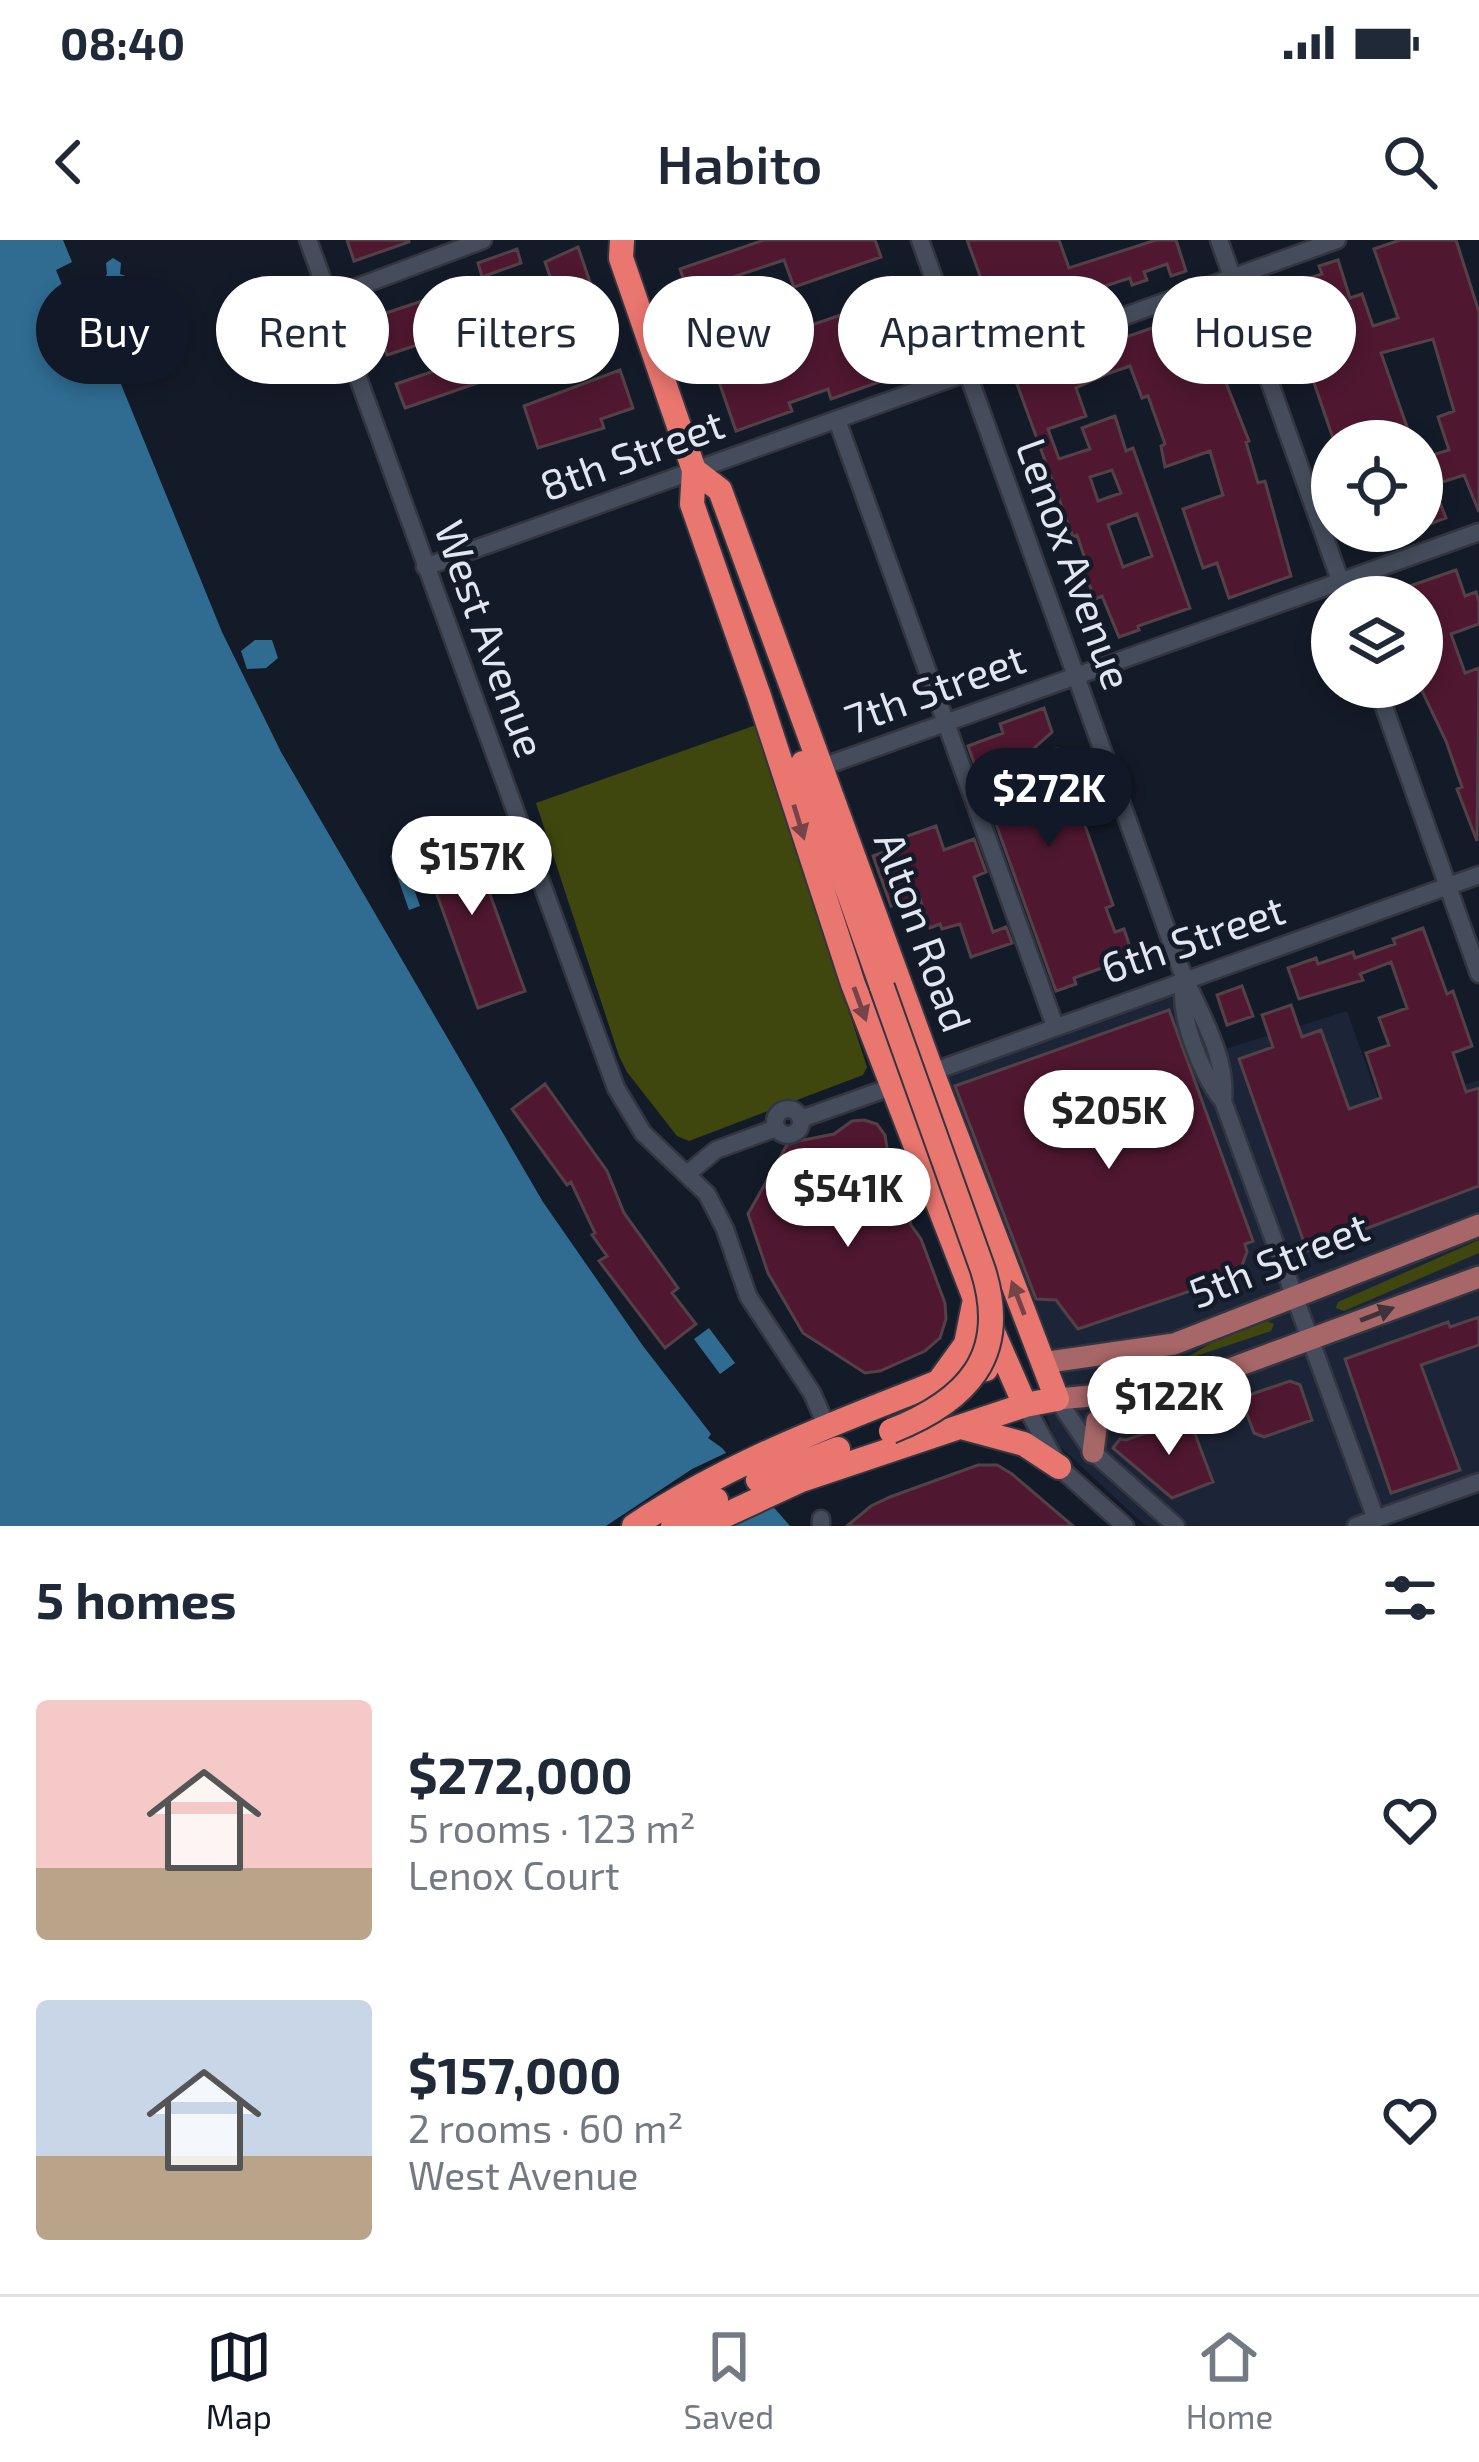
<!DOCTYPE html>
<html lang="en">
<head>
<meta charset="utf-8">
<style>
	:root { --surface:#fff; --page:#f6f6f7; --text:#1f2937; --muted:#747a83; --line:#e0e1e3; --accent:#111827 }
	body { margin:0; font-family:"Exo 2",sans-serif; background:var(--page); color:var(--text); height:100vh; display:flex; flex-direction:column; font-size:45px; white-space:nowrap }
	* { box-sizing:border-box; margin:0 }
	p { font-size:39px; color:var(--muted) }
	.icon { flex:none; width:66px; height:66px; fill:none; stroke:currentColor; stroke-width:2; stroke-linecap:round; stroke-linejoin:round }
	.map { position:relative; height:1286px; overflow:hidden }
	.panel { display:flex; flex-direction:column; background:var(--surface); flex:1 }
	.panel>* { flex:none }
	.guide { position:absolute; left:36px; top:36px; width:1407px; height:108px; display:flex; gap:24px }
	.controls { position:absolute; left:1311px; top:180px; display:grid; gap:24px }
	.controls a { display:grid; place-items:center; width:132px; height:132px; border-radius:50%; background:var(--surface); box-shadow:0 6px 18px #0003; font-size:60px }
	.price { position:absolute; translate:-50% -102px; padding:0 27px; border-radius:42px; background:#fff; color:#222; font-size:39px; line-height:78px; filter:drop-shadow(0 3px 6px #0008) }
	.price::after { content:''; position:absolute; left:50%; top:72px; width:36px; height:27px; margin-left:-18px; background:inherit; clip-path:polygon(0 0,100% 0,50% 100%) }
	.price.current { background:var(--accent); color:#fff }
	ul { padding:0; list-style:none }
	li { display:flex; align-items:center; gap:36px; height:300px; padding:0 36px }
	li span { display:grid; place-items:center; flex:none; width:336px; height:240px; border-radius:12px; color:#555 }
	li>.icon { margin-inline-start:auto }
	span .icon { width:144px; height:144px; fill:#fffc; stroke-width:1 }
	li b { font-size:51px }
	h2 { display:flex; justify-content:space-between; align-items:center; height:144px; padding:0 36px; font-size:51px }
	.pill { padding:0 42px; border-radius:54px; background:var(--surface); box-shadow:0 6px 18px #0003; font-size:42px; line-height:108px }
	.pill.current { background:var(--accent); color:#fff }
	.status { display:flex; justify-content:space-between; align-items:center; height:84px; padding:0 60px; background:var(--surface); direction:ltr }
	.status svg { height:33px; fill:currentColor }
	header { display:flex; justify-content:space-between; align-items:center; height:156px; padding:0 36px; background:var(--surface); font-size:54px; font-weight:600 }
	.tab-bar { display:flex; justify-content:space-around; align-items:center; height:168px; border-top:3px solid var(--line); background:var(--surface); font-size:33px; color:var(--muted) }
	.tab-bar a { display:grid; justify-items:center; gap:6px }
	.tab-bar .current { color:var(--accent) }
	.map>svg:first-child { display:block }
	.built { fill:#1c2537 }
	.green { fill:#40470e }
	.water { fill:#306c92 }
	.pier { fill:#141b28 }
	.building { fill:#4f1830; stroke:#544148; stroke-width:3; fill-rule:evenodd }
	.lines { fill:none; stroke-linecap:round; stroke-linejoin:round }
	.minor-casing { stroke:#333641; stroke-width:21 }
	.major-casing { stroke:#333641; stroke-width:26 }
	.highway-casing { stroke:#333641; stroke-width:28 }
	.minor { stroke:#454d5c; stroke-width:16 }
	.major { stroke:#a76667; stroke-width:21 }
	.highway { stroke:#e9766f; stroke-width:24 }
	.highway-bridge-casing { stroke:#333641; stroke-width:28; stroke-linecap:butt }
	.highway-bridge { stroke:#e9766f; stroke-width:24 }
	.oneway { fill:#744448 }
	.oneway2 { fill:#40323b }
	.labels { text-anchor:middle; stroke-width:9; stroke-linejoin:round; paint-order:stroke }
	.street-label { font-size:42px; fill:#e2e6f0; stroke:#141b28 }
</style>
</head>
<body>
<div class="status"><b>08:40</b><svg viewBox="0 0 49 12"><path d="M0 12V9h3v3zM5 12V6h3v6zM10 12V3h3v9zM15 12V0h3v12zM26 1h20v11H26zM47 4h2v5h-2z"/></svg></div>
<header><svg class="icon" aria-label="back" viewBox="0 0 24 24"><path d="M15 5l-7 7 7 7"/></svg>Habito<svg class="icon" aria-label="search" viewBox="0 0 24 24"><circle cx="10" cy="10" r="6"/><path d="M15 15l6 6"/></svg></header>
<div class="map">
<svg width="1479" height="1286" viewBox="0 0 1479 1286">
	<rect width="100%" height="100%" fill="#141b28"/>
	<!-- built -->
	<path class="built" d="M1196,741l23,70 128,-40 36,102 96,-33v402l-123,44h-210l-91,-84 -115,-364z"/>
	<!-- green -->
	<path class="green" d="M756,485l111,342 -4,8 -174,66 -12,-5 -50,-64 -8,-16 -83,-253z
		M1479,1000v13l-135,58 -8,-3 2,-6z
		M1267,1081l7,3 -3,7 -90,30 32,-19z"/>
	<!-- water -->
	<path class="water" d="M0,0h63l9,22 -16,8 40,98 16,-6 110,270 59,120 262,450 100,144 68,88 -3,4 14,10 68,78h-790z
		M113,18l8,5 -1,11 15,5 -2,9 -7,5 3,11 10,6 19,-7 11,13 -8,11 -19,-5 -1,7 5,10 -6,7 -9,-2 -3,-14 -14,-3 -1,-27 -10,-20 4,-6 -1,-11z
		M255,400h17l6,18 -12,10 -19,1 -6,-18z
		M401,612l19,54 -11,4 -19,-54z
		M709,1088l26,35 -15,11 -26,-35z"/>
	<!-- pier -->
	<path class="pier" d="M732,1210l49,53 -47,23h-128l86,-57z"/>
	<!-- building -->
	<path class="building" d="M347,0h62v2l-55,19z
		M764,0h111l6,17 -87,30 -10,-27 -51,17 23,83 23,-8 -10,-30 25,-9 6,16 96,-33 23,57 -17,7 5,12 -76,27 -3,-10 -39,14 3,8 -56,20 -56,-162z
		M967,0h92l10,28 87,-28h20l10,31 -15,5 -4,-12 -23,8 3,8 -15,5 -2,-7 -25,8 4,12 -44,15 -5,-13 -38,14 4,13 -24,9z
		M1400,0h56l23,72v200l-15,-37 -31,10 13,33 -24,9v-69l10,24v-27l17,-5 -11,-33 16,-6 -21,-72 -52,14 31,88h-15l-5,-13 -36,13h-22l-53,-154 41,-13 -3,-8 19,-6 12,38 12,-4 11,32 25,-8 -24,-69z
		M578,7l14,41 -35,8 -12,-34z
		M517,9l4,14 -39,14 -4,-14z
		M455,50l13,38 -81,27 -13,-38z
		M1198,72l51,129 -3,1 12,41 7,-2 26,95 -62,22 -12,-35 -14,5 -20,-59 40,-14 -13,-44 -45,16 -4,-21 4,-2 -17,-48 -6,2 -12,-32 -23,8 -31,14 10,28 -38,13 11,30 31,-10 -8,-21 33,-12 11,35 7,-3 57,160 -52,18 1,4 -20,7 -17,-41 -7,3 -14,-35 5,-2 -9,-27 -4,2 -59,-161zM1112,230l9,23 -23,8 -8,-24zM1137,274l15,42 -29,11 -15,-42z
		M481,115l8,24 -84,29 -9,-24z
		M620,130l13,38 -32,11 3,9 -66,20 -14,-42z
		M1366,291h38l1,2 -34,12z
		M1456,330l9,26 11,-4 3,10v22l-28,10 14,39 14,-5 -2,173 -20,-52 5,-2 -16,-46 -24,-50v-94l-38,-2z
		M1044,468l8,24 -21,19 27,-2 55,156 -7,3 9,24 9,-3 8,24 -9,3 1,4 -50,18 2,6 -20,7 -88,-245 35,-13 -3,-9z
		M936,586l8,24 30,-11 12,33 -12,5 19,55 13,-5 6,16 -41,14 -11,-33 -18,5 -2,-5 -10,4 -11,-32 -28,10 -18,-50 14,-5 -2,-7z
		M466,588l59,163 -47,17 -59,-163z
		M1423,688l24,66 6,-3 19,55 -19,7 13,39 13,-4v98l-172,65 -68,-192 34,-12 -11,-32 29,-10 11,32 19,-7 28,79 32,-11 -15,-45 23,-8 -10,-27 28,-10 -16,-46 -31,12 3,6 -64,19 -11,-31 28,-10 2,6 35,-12 2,6 40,-14 -2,-5z
		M1242,746l11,30 -26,9 -10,-30z
		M1169,770l84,231 -8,3 2,8 -6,16 -12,10 -151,51 -22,-29 -20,-1 -81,-213z
		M545,844l62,87 17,42 54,75 -6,5 24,31 -31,24 -66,-87 8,-5 -15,-21 3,-2 -24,-51 -4,3 -55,-76z
		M864,880l13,4 8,11 8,51 11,13 7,26 10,14 24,64 1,16 -6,19 -15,13 -45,20 -15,2 -62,-40 -35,-60 -20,-59 40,-71 46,-9 18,-13z
		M1479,1077v28l-58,20 39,105 -69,23 -46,-134 103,-37 2,5z
		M1290,1141l10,4 12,35 -48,17 -10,-4 -10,-27 5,-11z
		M1189,1178l24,64 -41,16 -59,-50 7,-9 6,1z
		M978,1225h19l15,9 61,52h-226l24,-20 19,-9z"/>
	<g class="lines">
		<!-- minor casing -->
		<g class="minor-casing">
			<path id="minor" d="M308,0l308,848 27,45 64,61 18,35 23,67 64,97 15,34
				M920,0l259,724c16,43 49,89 44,137
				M1219,0l127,357
				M328,58l155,-58
				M837,180l218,606
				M425,327l912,-327
				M1377,447l102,287
				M822,527l657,-235
				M1185,740c-9,31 17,97 38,121l153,418
				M932,832l547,-197
				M775 882a13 13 0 1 1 26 0a13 13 0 1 1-26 0Z
				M801,879l90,-32
				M687,934l29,-24 60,-22
				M1057,1159l36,53 83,74
				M1025,1165l34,62 66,59
				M821,1286v-7
				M1356,1286l123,-44"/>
		</g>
		<!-- major casing -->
		<g class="major-casing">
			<path id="major" d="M1042,1123l132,-19 305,-119
				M1057,1159l80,-7 87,-21 255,-94
				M1093,1212l4,-31 34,-25"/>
		</g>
		<!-- highway casing -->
		<g class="highway-casing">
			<path id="highway" d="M622,0l-1,18 73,212 -2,34 67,192 94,288 122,315 7,8 43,98
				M694,230l26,20 212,582 125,327 -32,6 -224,75 -99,46
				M803,523l79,224
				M940,1140l26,-36 9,-45
				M961,1187l63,17 35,23
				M758,1240l80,-31
				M634,1286c98,-66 211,-107 320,-150l32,-7
				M673,1286l43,-26"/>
		</g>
		<!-- minor -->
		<use href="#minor" class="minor"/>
		<!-- major -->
		<use href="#major" class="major"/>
		<!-- highway -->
		<use href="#highway" class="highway"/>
		<!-- highway-bridge casing -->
		<g class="highway-bridge-casing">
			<path id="highway-bridge" d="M882,747l101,283c27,86 -16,131 -92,161"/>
		</g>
		<!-- highway-bridge -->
		<use href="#highway-bridge" class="highway-bridge"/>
	</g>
	<!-- one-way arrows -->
	<defs><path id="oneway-solid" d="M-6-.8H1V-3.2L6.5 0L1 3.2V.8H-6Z" transform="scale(3)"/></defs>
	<g class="oneway">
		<use href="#oneway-solid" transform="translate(799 582) rotate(73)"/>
		<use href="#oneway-solid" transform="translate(860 764) rotate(70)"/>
		<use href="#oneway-solid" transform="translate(1018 1058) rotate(-111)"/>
	</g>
	<use class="oneway2" href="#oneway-solid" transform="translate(1377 1074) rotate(-21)"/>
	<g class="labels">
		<!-- street labels -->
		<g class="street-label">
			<text transform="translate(632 215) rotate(-20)" y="15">8th Street</text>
			<text transform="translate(1074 324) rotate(70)" y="15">Lenox Avenue</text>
			<text transform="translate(490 399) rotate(70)" y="15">West Avenue</text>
			<text transform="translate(935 449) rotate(-20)" y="15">7th Street</text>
			<text transform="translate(923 692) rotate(70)" y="15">Alton Road</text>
			<text transform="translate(1193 699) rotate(-19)" y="15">6th Street</text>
			<text transform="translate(1279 1020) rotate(-22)" y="15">5th Street</text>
		</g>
	</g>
</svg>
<div class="controls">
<a><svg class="icon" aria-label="locate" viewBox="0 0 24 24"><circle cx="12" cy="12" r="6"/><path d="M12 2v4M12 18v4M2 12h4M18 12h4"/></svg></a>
<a><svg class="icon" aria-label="layers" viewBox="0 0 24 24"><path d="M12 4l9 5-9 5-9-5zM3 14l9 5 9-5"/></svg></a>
</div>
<b class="price current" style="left:1049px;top:610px">$272K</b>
<b class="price" style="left:472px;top:678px">$157K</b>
<b class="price" style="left:1109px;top:932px">$205K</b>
<b class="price" style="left:848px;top:1010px">$541K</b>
<b class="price" style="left:1169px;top:1218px">$122K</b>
<div class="guide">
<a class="pill current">Buy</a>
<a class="pill">Rent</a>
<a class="pill">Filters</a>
<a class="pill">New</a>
<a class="pill">Apartment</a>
<a class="pill">House</a>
</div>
</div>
<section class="panel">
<h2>5 homes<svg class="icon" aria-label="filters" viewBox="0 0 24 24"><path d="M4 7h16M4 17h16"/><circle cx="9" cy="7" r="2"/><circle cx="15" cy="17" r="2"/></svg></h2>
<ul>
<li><span style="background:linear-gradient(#f6c9c9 70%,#b9a48a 0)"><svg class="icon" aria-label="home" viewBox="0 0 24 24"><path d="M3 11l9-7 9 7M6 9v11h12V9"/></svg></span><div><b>$272,000</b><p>5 rooms · 123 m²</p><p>Lenox Court</p></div><svg class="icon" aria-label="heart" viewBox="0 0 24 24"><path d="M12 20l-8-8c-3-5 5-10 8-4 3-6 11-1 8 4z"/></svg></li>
<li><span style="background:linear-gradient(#c9d6e8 65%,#b9a48a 0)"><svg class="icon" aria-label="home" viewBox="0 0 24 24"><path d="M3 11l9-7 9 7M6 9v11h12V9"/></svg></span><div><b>$157,000</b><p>2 rooms · 60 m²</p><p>West Avenue</p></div><svg class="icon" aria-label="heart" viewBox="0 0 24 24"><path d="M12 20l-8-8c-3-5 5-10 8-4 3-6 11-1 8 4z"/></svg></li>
</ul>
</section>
<nav class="tab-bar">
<a class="current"><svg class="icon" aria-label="map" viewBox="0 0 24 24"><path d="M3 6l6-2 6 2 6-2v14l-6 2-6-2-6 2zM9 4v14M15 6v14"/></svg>Map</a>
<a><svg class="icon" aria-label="saved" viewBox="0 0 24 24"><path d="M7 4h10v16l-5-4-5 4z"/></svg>Saved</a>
<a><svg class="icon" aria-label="home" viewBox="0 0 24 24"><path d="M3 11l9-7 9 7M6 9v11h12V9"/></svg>Home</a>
</nav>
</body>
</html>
